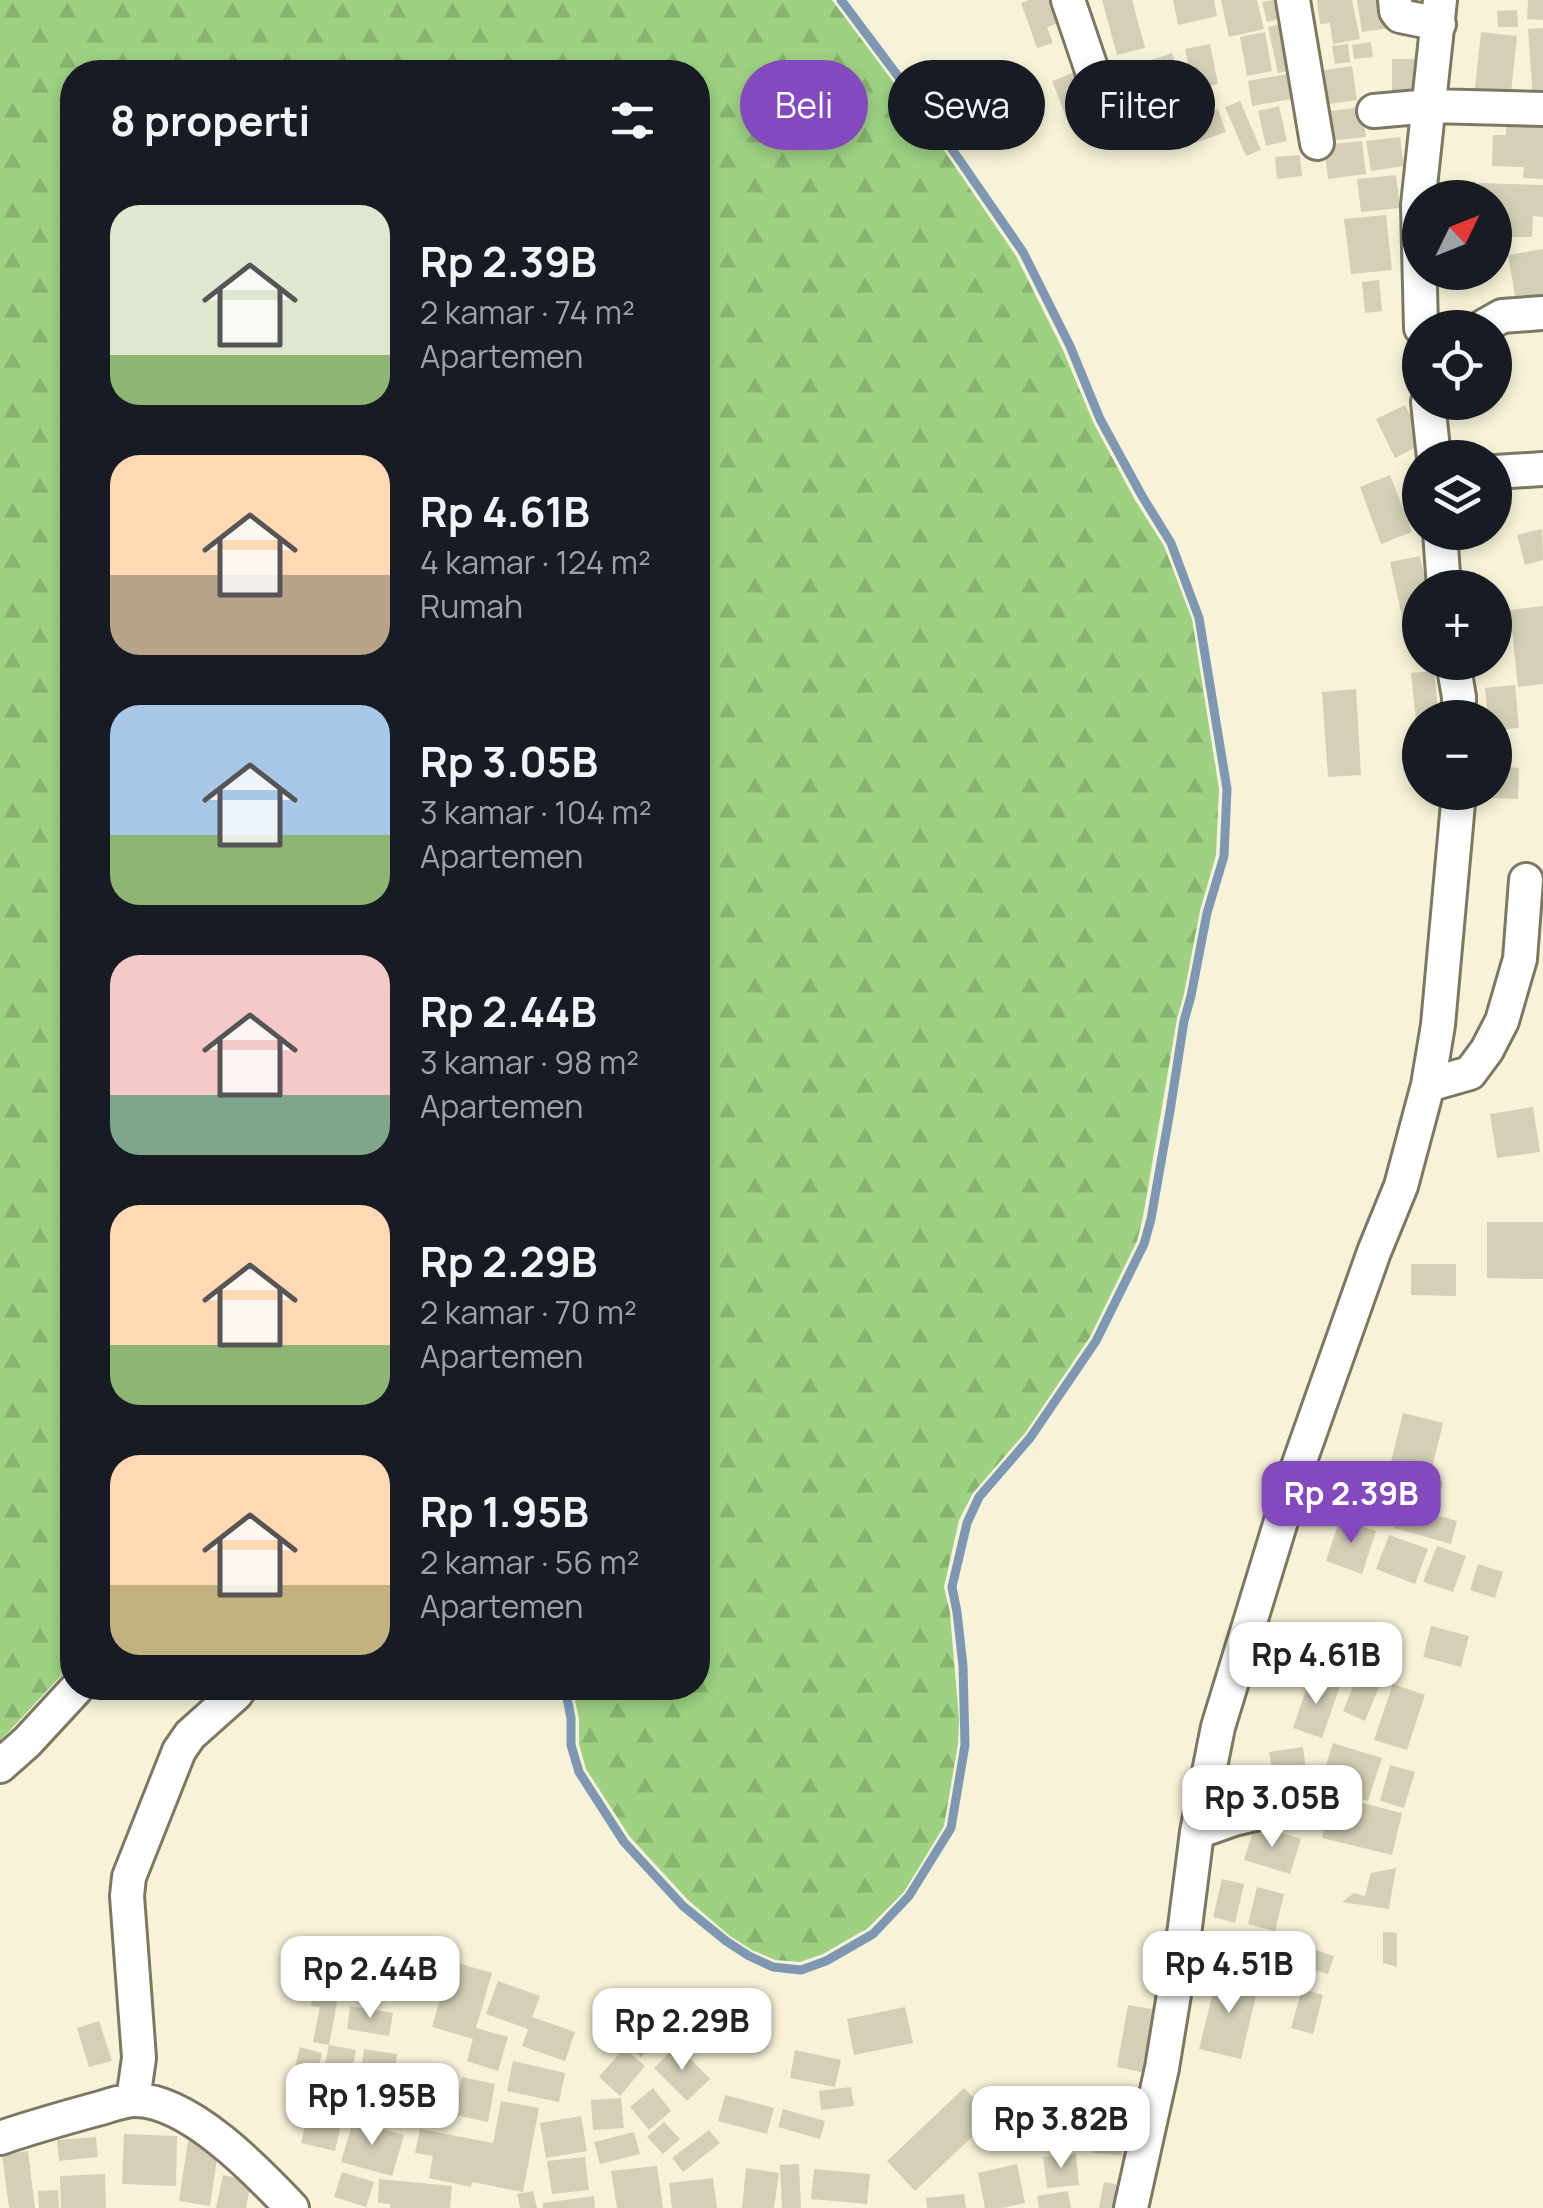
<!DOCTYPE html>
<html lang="id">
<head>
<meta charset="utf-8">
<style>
	:root { --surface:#171b24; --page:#20242c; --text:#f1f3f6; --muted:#9ea1a6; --accent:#8549bf }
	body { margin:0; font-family:Manrope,sans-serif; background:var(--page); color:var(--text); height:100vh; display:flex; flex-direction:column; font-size:38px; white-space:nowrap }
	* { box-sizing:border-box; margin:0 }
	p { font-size:32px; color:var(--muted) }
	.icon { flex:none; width:55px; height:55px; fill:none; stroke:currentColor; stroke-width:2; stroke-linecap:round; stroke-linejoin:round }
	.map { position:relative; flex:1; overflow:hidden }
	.side { position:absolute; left:60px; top:60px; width:650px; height:1640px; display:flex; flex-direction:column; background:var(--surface); border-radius:40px; box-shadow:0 5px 15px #0003 }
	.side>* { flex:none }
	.banner { position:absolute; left:740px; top:60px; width:652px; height:90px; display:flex; gap:20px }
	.needle { width:65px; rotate:47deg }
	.controls { position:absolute; left:1402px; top:180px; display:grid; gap:20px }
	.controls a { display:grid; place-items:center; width:110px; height:110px; border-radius:50%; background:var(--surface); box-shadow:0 5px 15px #0003; font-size:50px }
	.price { position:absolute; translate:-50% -85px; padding:0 22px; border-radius:20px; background:#fff; color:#222; font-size:32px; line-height:65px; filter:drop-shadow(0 2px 5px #0008) }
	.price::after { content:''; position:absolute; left:50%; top:60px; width:30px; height:22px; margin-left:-15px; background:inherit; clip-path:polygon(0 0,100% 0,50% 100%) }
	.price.active { background:var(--accent); color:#fff }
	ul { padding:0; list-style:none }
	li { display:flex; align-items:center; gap:30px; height:250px; padding:0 50px }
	li span { display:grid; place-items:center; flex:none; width:280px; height:200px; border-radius:30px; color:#555 }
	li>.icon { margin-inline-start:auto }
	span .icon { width:120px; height:120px; fill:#fffc; stroke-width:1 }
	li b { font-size:42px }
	h2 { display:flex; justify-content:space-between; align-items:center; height:120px; padding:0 50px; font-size:42px }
	.pill { padding:0 35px; border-radius:45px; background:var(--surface); box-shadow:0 5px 15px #0003; font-size:35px; line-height:90px }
	.pill.active { background:var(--accent); color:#fff }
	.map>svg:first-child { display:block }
	.forest { fill:url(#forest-firs) }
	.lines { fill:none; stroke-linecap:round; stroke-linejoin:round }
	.stream { stroke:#7e98b4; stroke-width:9 }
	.building { fill:#d4cfb6 }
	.minor-casing { stroke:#7d7861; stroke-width:38 }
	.minor { stroke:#fff; stroke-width:32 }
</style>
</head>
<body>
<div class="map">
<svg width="1543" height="2208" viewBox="0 0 1543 2208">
	<defs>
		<pattern id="forest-firs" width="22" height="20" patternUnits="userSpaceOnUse" patternTransform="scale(2.5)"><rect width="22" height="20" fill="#9ed282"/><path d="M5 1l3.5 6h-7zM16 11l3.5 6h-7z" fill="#88b46f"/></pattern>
	</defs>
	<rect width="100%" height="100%" fill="#f8f3d8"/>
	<!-- forest -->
	<path class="forest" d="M0,0h832l107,143 77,113 47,94 30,72 42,78 29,46 28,73 27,170 -3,66 -16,56 -16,83 -7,25 -34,198 -6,24 -47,96 -65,96 -52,60 -14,27 -15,67 6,26 9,106 -1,25 -14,82 -40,66 -36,36 -45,26 -23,8 -25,-2 -23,-10 -22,-14 -42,-36 -58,-63 -44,-68 -7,-25v-26l-7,-30h126v-1616h-626v1592l-72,77z"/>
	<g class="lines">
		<!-- stream -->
		<path class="stream" d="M565,1688l6,30v27l8,27 45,70 59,64 43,35 23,15 24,11 28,3 25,-9 47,-27 36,-38 42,-68 14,-83 -2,-79 -6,-54 -5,-25 15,-64 12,-26 51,-59 66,-97 48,-97 7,-25 19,-108 14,-90 7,-25 16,-83 17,-57 3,-67 -28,-171 -28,-75 -29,-47 -42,-77 -30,-73 -47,-94 -78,-113 -104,-139"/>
	</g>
	<!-- building -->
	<path class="building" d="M1029,0h25l8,22 -15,5 6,16 -16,5 -16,-45z
		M1102,0h30l13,48 -28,7z
		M1173,0h41l3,16 -39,9z
		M1221,0h36l7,29 -35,8z
		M1273,0h12l4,17 -22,5 -5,-20z
		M1317,0h35l8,39 -27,5 -3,-21 -10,1z
		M1357,0h29l4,28 -28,4z
		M1528,0h15v20l-16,-1z
		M1517,10l1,17h-20l-1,-16z
		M1287,22l11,47 -20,4 -10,-46z
		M1543,28v69l-10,1 -5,-69z
		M1265,32l7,39 -25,5 -7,-39z
		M1481,32l36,4 -7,66 -36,-5z
		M1371,42l2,15 -19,2 -2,-14z
		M1210,44l8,40 -25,5 -8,-40z
		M1348,44l2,18 -15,2 -3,-18z
		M1172,53l11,29 -43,15 -11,-29z
		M1392,59h36v39h-36z
		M1352,66l5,34 -40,6 -5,-34z
		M1080,70l16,42 -28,10 -16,-41z
		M1294,73l4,25 -46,8 -4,-25z
		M1184,85l7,22 -20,7 -8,-22z
		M1240,101l21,49 -15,6 -21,-49z
		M1279,106l8,35 -21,5 -8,-35z
		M1362,107l4,30 -39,4 -3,-29z
		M1218,109l8,23 -31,11 -8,-24z
		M1506,118l37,1v60l-20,-1 1,-11 -32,-1 1,-31h13z
		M1400,137l4,29 -33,5 -5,-30z
		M1362,141l4,33 -38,5 -4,-34z
		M1300,155l2,21 -25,3 -2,-22z
		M1396,175l4,33 -39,4 -4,-33z
		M1479,183l64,2v32l-10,-1 -1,21h-37v-39h-16z
		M1386,215l6,55 -41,4 -7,-55z
		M1543,249v48l-27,5 -8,-47z
		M1379,280l3,31 -17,2 -3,-31z
		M1405,405l19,38 -29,15 -19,-39z
		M1390,475l22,57 -31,12 -21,-57z
		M1542,529l1,31 -18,5 -8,-30z
		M1420,556l7,32h-7v45l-14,2 -16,-73z
		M1543,606v78l-25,3 -8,-77z
		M1434,671l5,47h-19v14h-3l-6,-59z
		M1515,685l4,43 -24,2v-12h-7l-3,-30z
		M1356,689l5,86 -33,2 -6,-85z
		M1495,766l24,2 -1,31 -27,-1v-6h4z
		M1533,1107l7,45 -43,6 -7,-44z
		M1487,1222h56v57l-56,-1z
		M1411,1264h45v32l-45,-1z
		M1403,1413l40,10 -12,49 -40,-10z
		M1376,1461l67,21 -7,25 -44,-14 -5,15 -23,-7z
		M1401,1505l56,16 -6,23 -57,-16z
		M1340,1519l36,12 -14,43 -36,-13z
		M1389,1535l39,14 -13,35 -39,-15z
		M1437,1546l29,10 -13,36 -30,-10z
		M1478,1564l25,8 -8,26 -25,-8z
		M1431,1626l38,10 -8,31 -38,-10z
		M1311,1675l29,11 -18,52 -29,-10z
		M1357,1677l22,10 -14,34 -22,-10z
		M1393,1684l32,11 -18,55 -33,-10z
		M1333,1743l49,15 -14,43 -48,-16z
		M1303,1747l5,38 -33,5 -6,-38z
		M1390,1765l25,7 -11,36 -24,-7z
		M1315,1791l87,22 -10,42 -70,-17 6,-25 -17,-4z
		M1255,1825l46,14 -11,35 -46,-14z
		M1396,1868l-7,41 -47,-7 12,-9 11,3 6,-23z
		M1222,1879l22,5 -9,39 -22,-6z
		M1257,1887l27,7 -9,37 -27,-7z
		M1219,1932l15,2 -4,24 -15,-2z
		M1383,1932l14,1v34l-14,-4z
		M1246,1936l18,5 -6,23 -19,-6z
		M1300,1945l34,11 -6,18 -34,-11z
		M451,1961l41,12 -16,55 32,9 -10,34 -31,-10 6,-22 -41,-12z
		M1218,1972l41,10 -18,77 -42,-10z
		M316,1981l24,5 -11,59 -16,-3 7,-35 -9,-1z
		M498,1981l42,15 -8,21 43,15 -10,29 -43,-15 6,-17 -42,-15z
		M1302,1989l21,6 -10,39 -22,-6z
		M631,2005l32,29 -22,23 -31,-30z
		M1128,2005l29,5 -11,63 -29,-6z
		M350,2006l43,7 -4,23 -42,-7z
		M905,2007l8,36 -59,12 -7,-36z
		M99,2021l13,40 -23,6 -12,-39z
		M329,2045l27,5 -8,42 -28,-5z
		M677,2045l33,34 -23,22 -33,-33z
		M300,2047l22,6 -10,43 -23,-6z
		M624,2048l21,18 -25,30 -21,-19z
		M364,2049l33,5 -5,37 -33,-5z
		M795,2050l46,10 -6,27 -45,-9z
		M513,2061l52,12 -6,29 -52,-11z
		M462,2077l33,7 -7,38 -33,-7z
		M400,2080l47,4 -3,34 -47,-4z
		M851,2087l3,19 -33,4 -2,-19z
		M653,2088l18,23 -22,19 -19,-23z
		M964,2088l28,30 -77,73 -28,-30z
		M358,2094l30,6 -3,17 -30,-6z
		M725,2095l49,13 -7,26 -49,-13z
		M312,2096l34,8 -11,47 -34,-8z
		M621,2098l3,30 -31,2 -2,-30z
		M501,2101l38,7 -16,84 -51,-10 -1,5 -42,-9 4,-22 -18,-3 5,-24 73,14z
		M1096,2105l29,2 -3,48 -29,-2z
		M783,2109l42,12 -5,18 -42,-12z
		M581,2116l6,35 -41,7 -6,-35z
		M353,2121l51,14 -12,41 -51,-14z
		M664,2122l16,17 -17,15 -16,-17z
		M709,2130l11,13 -37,29 -11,-14z
		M634,2132l6,22 -40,10 -6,-22z
		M124,2134l53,2 -1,50 -54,-2z
		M96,2137l2,20 -39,4 -2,-21z
		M188,2141l31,5 -9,60 -31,-5z
		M28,2151l7,57h-26l-7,-53z
		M1076,2154l3,31 -32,3 -4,-31z
		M585,2157l4,33 -37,4 -5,-33z
		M799,2164l2,44h-19l-2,-43z
		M1017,2164l8,39 -23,5h-17l-7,-35z
		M657,2166l6,42h-46l-6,-37z
		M746,2168l33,5 -5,35h-32z
		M814,2169l56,5 -3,30 -56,-5z
		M342,2172l32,10 -8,25 -32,-10z
		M105,2174l1,34h-45l-1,-32z
		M223,2175l28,6 -5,27h-30z
		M713,2178l4,30h-45l-3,-25z
		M379,2179l73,7 -2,22h-60v-4l-12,-1z
		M1104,2182l25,5 -4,21h-26z
		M58,2190l1,18h-20l-1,-17z
		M533,2191l4,17h-17l-3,-14z
		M1068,2191l3,17h-32l-2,-12z
		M964,2194l2,14h-39l-1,-10z
		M594,2196l1,12h-52v-5z"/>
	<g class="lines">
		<!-- minor casing -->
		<g class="minor-casing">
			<path id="minor" d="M1068,0l35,103
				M1293,0l24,143
				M1395,0l1,11 4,5 39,8
				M1374,111l56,-5 113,3
				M1421,328l-3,-123 22,-205
				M1481,328l21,-12 41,-3
				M1428,402l6,56
				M1495,472l48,-3
				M1440,532l4,56
				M1453,662l6,35v21
				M1428,1085l42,-12 17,-23 15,-29 18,-62 6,-79
				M0,1766l27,-24 50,-54
				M1197,1832l37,-13 54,-13
				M133,2100l6,-42 -12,-162 2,-19 50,-126 11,-16 46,-41 4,-6
				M0,2138c32,-11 64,-20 97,-29 12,-3 26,-9 38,-9 54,0 122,71 157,108
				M1131,2208l31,-140 23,-141 12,-95 21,-105 78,-255 78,-220 27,-66 27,-101 10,-60 21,-233"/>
		</g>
		<!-- minor -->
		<use href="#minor" class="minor"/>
	</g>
</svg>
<div class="controls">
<a><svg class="needle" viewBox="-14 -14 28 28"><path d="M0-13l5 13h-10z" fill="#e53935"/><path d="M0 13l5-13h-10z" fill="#9ea1a6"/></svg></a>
<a><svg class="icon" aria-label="locate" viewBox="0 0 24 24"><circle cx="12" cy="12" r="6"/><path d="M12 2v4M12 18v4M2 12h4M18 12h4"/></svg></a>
<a><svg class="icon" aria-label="layers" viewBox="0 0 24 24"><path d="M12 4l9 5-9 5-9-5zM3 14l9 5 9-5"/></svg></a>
<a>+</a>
<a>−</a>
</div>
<b class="price active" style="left:1351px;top:1546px">Rp 2.39B</b>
<b class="price" style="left:1316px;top:1707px">Rp 4.61B</b>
<b class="price" style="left:1272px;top:1850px">Rp 3.05B</b>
<b class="price" style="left:1229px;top:2016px">Rp 4.51B</b>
<b class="price" style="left:370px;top:2021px">Rp 2.44B</b>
<b class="price" style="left:682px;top:2073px">Rp 2.29B</b>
<b class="price" style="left:372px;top:2148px">Rp 1.95B</b>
<b class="price" style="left:1061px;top:2171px">Rp 3.82B</b>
<div class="banner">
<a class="pill active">Beli</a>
<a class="pill">Sewa</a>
<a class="pill">Filter</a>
</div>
<section class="side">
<h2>8 properti<svg class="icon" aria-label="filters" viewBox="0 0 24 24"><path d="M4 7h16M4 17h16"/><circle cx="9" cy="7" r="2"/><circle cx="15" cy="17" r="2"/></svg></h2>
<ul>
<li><span style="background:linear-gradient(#dfe7d0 75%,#8fb573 0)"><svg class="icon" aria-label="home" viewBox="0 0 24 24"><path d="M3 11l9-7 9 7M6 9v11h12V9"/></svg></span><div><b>Rp 2.39B</b><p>2 kamar · 74 m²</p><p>Apartemen</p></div></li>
<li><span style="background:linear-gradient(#ffd9b3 60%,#b9a48a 0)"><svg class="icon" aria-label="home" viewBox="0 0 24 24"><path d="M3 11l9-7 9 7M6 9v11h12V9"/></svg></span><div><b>Rp 4.61B</b><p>4 kamar · 124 m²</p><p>Rumah</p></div></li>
<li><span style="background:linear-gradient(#a9c7e8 65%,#8fb573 0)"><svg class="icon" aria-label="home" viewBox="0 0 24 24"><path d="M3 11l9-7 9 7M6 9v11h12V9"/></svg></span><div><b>Rp 3.05B</b><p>3 kamar · 104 m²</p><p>Apartemen</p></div></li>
<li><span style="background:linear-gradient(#f6c9c9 70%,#7fa58c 0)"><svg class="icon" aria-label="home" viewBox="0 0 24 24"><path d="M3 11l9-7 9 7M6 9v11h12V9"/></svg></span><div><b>Rp 2.44B</b><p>3 kamar · 98 m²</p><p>Apartemen</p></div></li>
<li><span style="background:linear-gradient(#ffd9b3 70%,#8fb573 0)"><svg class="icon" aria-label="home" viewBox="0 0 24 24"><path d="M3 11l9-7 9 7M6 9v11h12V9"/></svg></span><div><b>Rp 2.29B</b><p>2 kamar · 70 m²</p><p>Apartemen</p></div></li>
<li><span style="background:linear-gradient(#ffd9b3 65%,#c2b280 0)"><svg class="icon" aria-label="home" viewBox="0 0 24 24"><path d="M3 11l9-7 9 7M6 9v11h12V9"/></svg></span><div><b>Rp 1.95B</b><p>2 kamar · 56 m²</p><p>Apartemen</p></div></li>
</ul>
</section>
</div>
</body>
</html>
